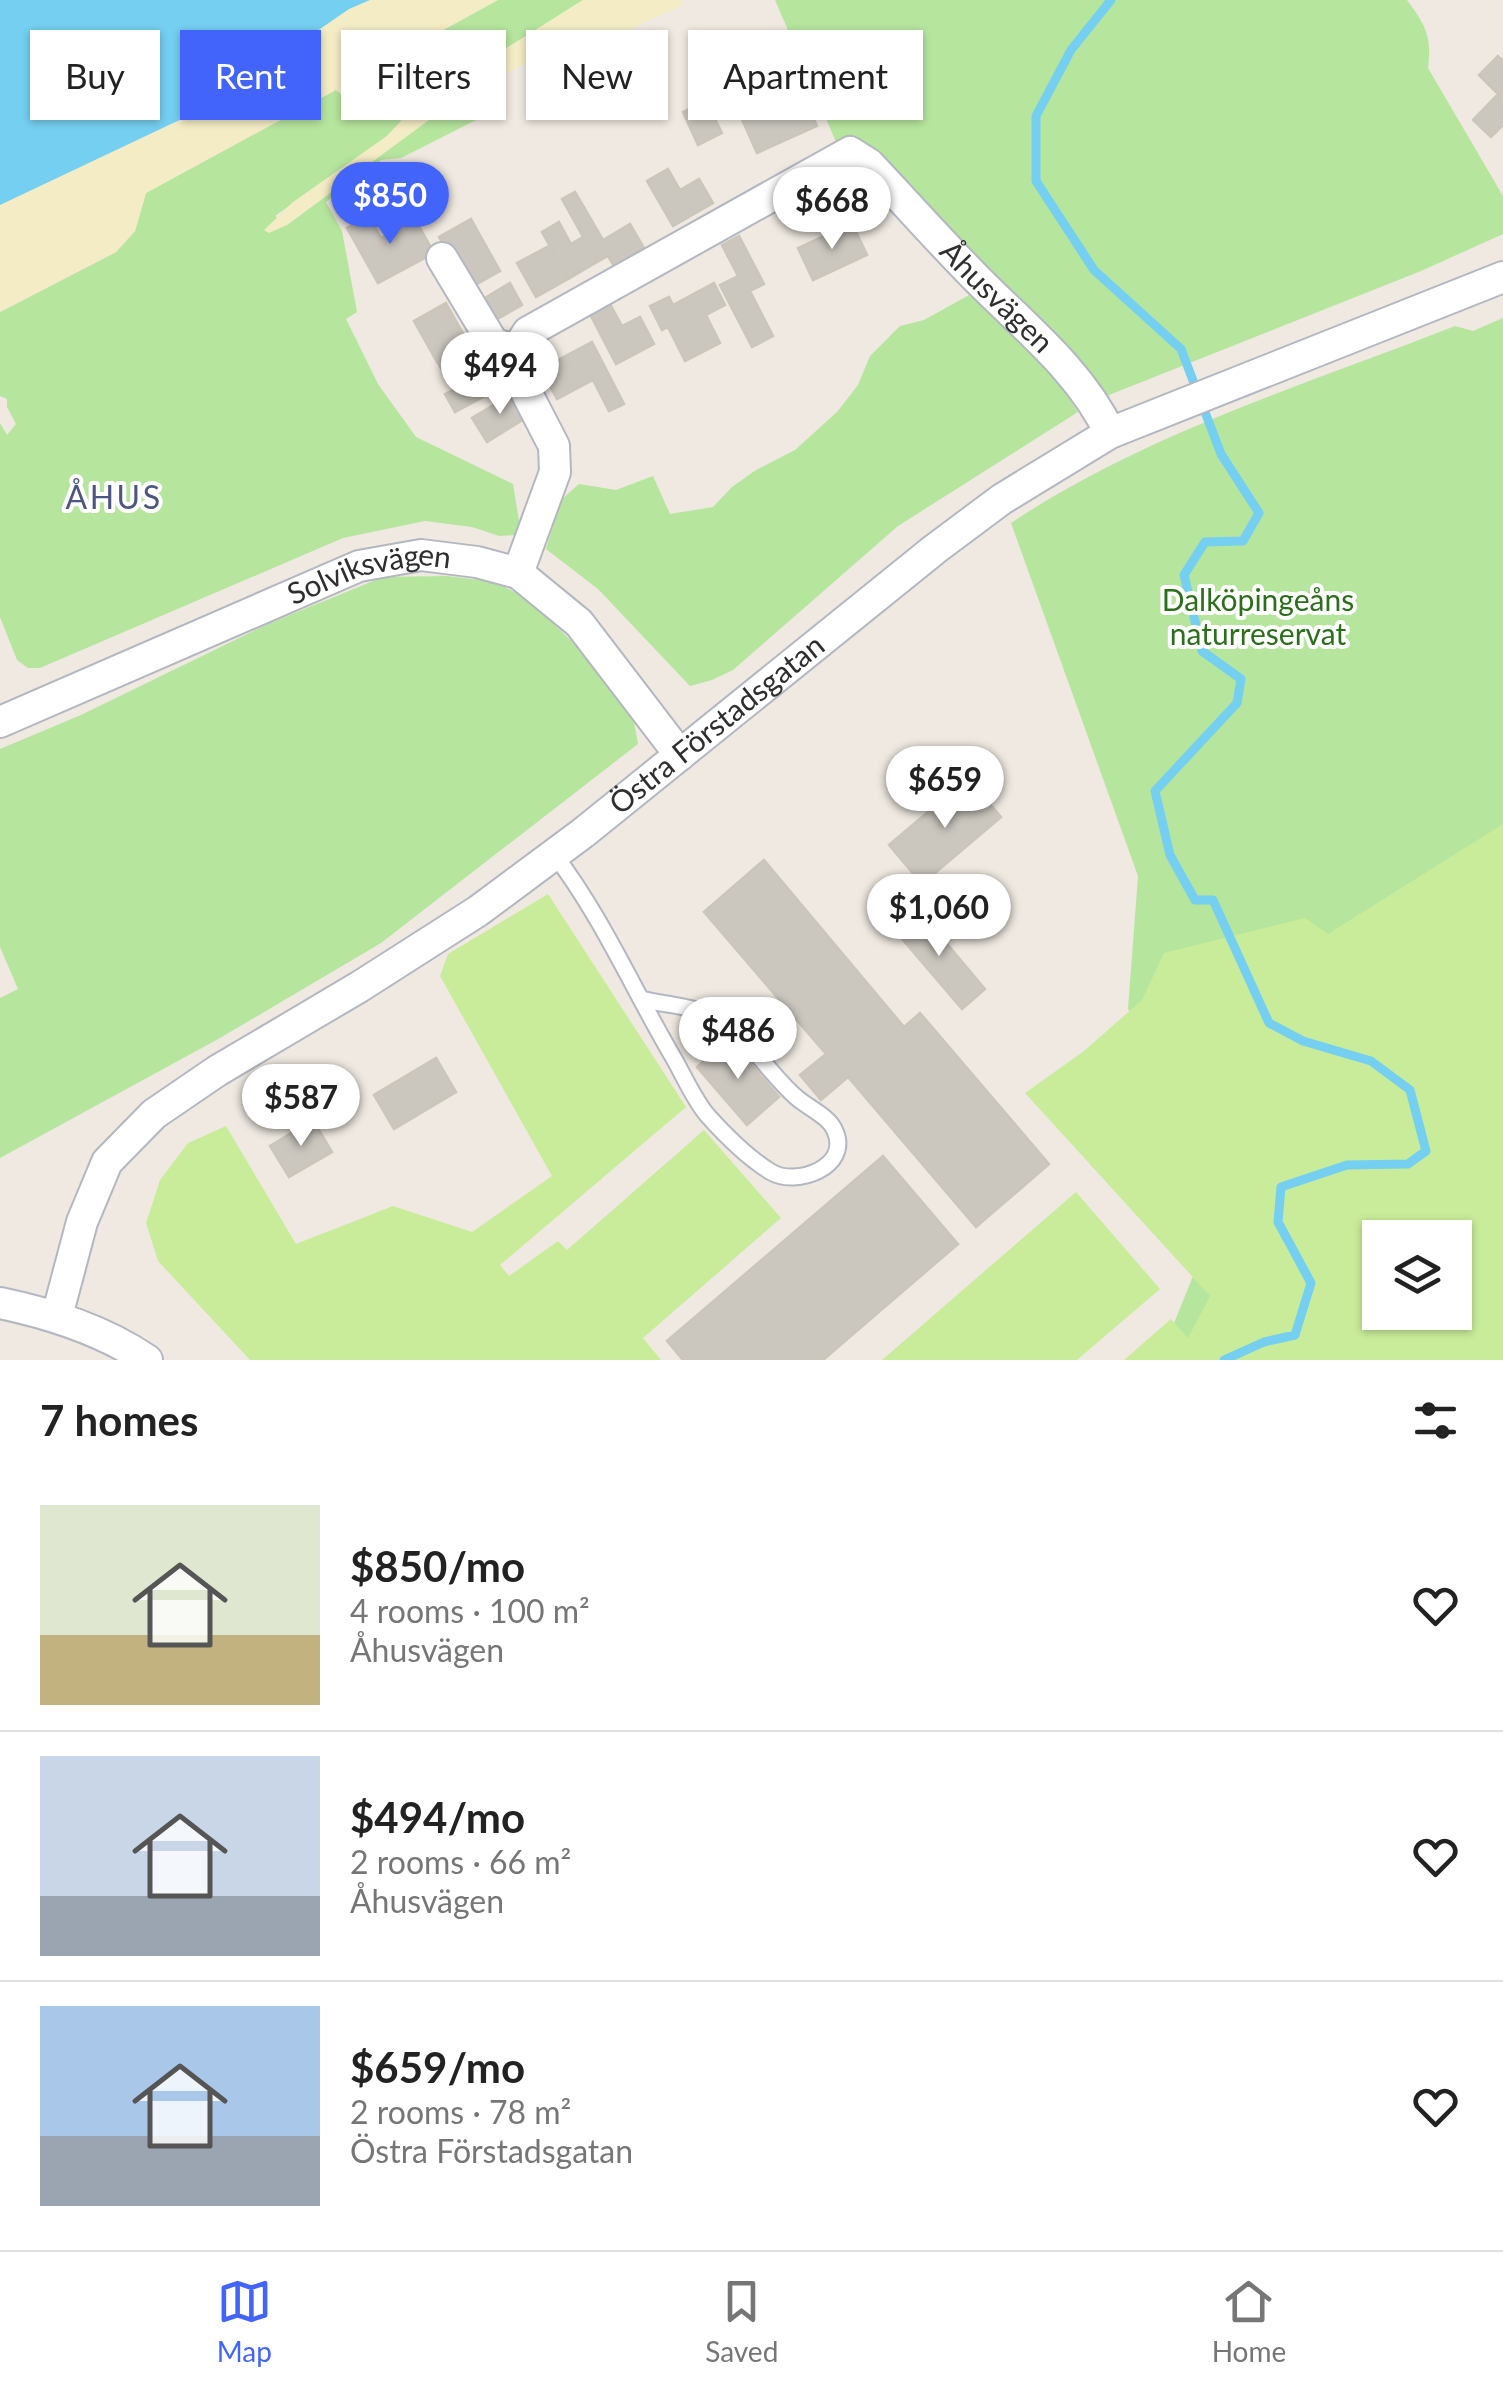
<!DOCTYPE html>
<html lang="en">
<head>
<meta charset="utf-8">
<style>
	:root { --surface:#fff; --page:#f2f2f2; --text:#222; --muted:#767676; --line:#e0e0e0; --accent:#4264fb }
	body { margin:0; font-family:Lato,sans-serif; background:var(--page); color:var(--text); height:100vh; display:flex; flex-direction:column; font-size:38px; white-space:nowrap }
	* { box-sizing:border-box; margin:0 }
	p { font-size:32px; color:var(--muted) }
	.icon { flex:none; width:55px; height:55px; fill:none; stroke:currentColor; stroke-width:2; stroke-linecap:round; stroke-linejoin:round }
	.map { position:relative; height:1360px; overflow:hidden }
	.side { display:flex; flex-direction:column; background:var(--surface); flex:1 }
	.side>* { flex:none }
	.banner { position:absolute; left:30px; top:30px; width:1000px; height:90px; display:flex; gap:20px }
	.controls { position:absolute; left:1362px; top:1220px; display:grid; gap:20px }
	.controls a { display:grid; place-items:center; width:110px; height:110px; border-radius:0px; background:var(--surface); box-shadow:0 2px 8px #0004; font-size:50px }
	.price { position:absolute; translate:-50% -85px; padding:0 22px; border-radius:35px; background:#fff; color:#222; font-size:32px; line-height:65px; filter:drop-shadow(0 2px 5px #0008) }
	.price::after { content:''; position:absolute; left:50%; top:60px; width:30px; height:22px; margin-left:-15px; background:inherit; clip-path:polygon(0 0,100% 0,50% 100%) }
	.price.selected { background:var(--accent); color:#fff }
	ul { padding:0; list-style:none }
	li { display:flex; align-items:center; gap:30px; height:250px; padding:0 40px }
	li+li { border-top:2px solid var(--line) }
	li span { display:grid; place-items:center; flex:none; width:280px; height:200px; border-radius:0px; color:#555 }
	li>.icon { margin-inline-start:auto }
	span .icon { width:120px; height:120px; fill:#fffc; stroke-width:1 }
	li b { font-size:42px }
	h2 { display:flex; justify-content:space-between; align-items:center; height:120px; padding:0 40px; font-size:42px }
	.tag { padding:0 35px; border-radius:0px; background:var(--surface); box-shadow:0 2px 8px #0004; font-size:35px; line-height:90px }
	.tag.selected { background:var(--accent); color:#fff }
	.dock { display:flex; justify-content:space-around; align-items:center; height:140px; border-top:2px solid var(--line); background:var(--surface); font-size:28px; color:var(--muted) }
	.dock a { display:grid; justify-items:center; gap:5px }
	.dock .selected { color:var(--accent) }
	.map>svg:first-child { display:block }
	.green { fill:#b6e59e; fill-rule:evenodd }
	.sand { fill:#f3ecc5 }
	.pitch { fill:#c9ec9a; fill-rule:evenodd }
	.water { fill:#75cff0 }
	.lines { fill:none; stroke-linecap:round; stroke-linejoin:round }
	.stream { stroke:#75cff0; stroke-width:9 }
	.building { fill:#cbc7bf; stroke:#cbc5ba; stroke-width:2.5 }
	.service-casing { stroke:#b4b7c1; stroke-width:19 }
	.minor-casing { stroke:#b4b7c1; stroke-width:34 }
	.service { stroke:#fff; stroke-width:15 }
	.minor { stroke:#fff; stroke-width:30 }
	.labels { text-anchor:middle; stroke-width:8; stroke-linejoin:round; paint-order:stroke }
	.street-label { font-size:30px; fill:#2e2e2e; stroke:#fff }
	.park-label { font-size:30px; fill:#2c6e1b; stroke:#fff }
	.neighbourhood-label { font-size:32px; letter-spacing:2.5px; fill:#4d5680; stroke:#fff }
</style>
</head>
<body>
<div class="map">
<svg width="1503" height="1360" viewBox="0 0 1503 1360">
	<rect width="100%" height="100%" fill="#efe9e1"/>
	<!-- green -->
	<path class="green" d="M498,0h85l-168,106 -28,30 -112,80 12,9 144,-108 35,-22 12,24 -77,39 -20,2 -55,42 16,29 15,81 -11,7 32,65 38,53 97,47 7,43 -5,8 -16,1 -27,-9 -47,-6 -82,17 -303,130h-12l-11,-8 -17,-43v-194l7,12 9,-11 -9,-17v-8l-7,-3v-84l116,-60 19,-21 11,-38z
		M775,0h632c19,26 25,36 21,68l75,128v38l-82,37 -317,126 -244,-258 -21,10z
		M971,294c42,35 77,71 107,118l-180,114 -165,144 -21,10 -22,6 -92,-97 -52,-40 15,-49 18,-16 37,6 37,-14 17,38 43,-7 19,-20 24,-17 39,-20 42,-38 21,-27 12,-29 30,-30 24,-6z
		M1503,318v1042h-344l82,-202 -113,-149 10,-133 -127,-353c135,-90 294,-138 444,-197l18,5zM1380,1238h75v74h-75z
		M447,576l48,6 33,17 67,65 39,58 4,22 -257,199 -161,95 -220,120v-160l18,-9 -18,-42v-198l81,-34 189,-92 113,-46z"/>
	<!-- sand -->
	<path class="sand" d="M370,0h128l-110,60c0,33 -23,57 -52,30l-190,103 -11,38 -19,21 -116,60v-107l207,-98 142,-98z
		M583,0h97l3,5 -48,22 -50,31 -12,-21 -121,66 -165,122 -18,8 -5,-3 29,-28 94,-66 28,-30z"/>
	<!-- pitch -->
	<path class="pitch" d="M1503,824v536h-379l47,-41 17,19 22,-42 -185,-203 59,-42 58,-51 22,-47 141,-35 23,16zM1380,1238h75v74h-75z
		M548,894l138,213 -186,158 9,11 49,-35 9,9 137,-120 77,88 -138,120 18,22h-411l-92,-99 -12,-38 14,-43 28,-37 38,-17 70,118 97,-38 79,26 80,-56 -112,-200 8,-22z
		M1076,1192l84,97 -83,71h-195z"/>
	<!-- water -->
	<path class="water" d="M0,0h370l-21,9 -142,98 -207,98z"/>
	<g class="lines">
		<!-- stream -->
		<path class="stream" d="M1111,0l-40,50 -35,66v65l58,89 87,79 40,105 38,59 -16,28 -38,1 -21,33 18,76 39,28 -4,24 -82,88 15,64 25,45h18l56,123 34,18 68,20 39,29 16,61 -18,13 -61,1 -66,22 -3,35 33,61 -16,52 -31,7 -40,18"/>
	</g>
	<!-- building -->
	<path class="building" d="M1498,56l5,5v64l-12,12 -18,-17 25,-26 -19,-19z
		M764,83l9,19 27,-12 17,36 -60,27 -25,-56z
		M706,101l16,32 -24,12 -15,-33z
		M668,169l12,21 19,-11 14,24 -40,23 -26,-45z
		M575,192l28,48 27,-16 14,24 -30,18 -6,-10 -11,6 -35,-63z
		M369,216l12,22 34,-19 19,34 -56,30 -31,-55z
		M471,219l29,52 -32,18 -29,-52z
		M559,222l12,22 12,-7 14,25 -29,17 -26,-47z
		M852,223l15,32 -54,25 -15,-32z
		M739,236l25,48 -14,7 23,45 -21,11 -32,-62 18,-9 -16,-31z
		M549,246l19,33 -32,18 -19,-34z
		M510,283l12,22 -30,17 -12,-21z
		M714,283l11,22 -19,10 14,28 -35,18 -17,-34 -6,3 -12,-24 19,-9 4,8z
		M446,303l23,41 -32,18 -23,-41z
		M610,304l12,22 18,-9 14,27 -38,20 -26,-50z
		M592,342l32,62 -15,7 -16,-31 -36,19 -16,-30z
		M469,344l25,47 -39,21 -10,-18 8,-4 -16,-29z
		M514,393l15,23 -42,26 -15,-24z
		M968,778l33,39 -79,67 -33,-39z
		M764,860l140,167 16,-14 129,151 -73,63 -128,-150 -27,23 -21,-25 26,-21 -122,-142z
		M911,909l22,26 4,-3 48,57 -23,20 -71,-83z
		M729,1039l50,58 -32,28 -50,-58z
		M436,1058l20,34 -62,37 -20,-34z
		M313,1120l19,32 -43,25 -19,-31z
		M883,1156l75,88 -135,116h-140l-16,-19z"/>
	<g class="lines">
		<!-- service casing -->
		<g class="service-casing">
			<path id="service" d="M554,854c48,63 79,135 119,203 11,19 21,43 35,59 18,20 40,42 63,56 25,15 80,-5 64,-41 -6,-15 -27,-23 -39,-34 -28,-24 -48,-62 -81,-80 -22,-11 -50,-12 -74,-18"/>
		</g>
		<!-- minor casing -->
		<g class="minor-casing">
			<g id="minor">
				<path d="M442,258l51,85 23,8"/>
				<path id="s1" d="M518,573l37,-101 -1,-26 -32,-62 -6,-33 12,-19 322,-180 19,12c37,39 73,80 111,118 47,47 101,90 130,151"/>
				<path id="s2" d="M0,722l359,-156 62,-11 56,7 41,11 61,50 101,132"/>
				<path d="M0,1303c52,11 103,27 147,57"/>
				<path id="s3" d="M57,1316l25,-94 25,-60 47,-48 63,-43 142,-84 119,-76 105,-78 352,-284 67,-50 108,-66 393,-156"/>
			</g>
		</g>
		<!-- service -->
		<use href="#service" class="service"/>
		<!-- minor -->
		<use href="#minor" class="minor"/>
	</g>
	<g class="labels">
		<!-- street labels -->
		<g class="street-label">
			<text dy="10" stroke="none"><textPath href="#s1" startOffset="835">Åhusvägen</textPath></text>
			<text dy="10" stroke="none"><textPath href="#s2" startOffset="400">Solviksvägen</textPath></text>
			<text dy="10" stroke="none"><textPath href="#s3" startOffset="915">Östra Förstadsgatan</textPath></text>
		</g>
		<!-- park labels -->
		<g class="park-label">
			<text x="1258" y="611">Dalköpingeåns<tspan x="1258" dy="34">naturreservat</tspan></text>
		</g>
		<!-- neighbourhood labels -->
		<g class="neighbourhood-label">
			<text x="114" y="509">ÅHUS</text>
		</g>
	</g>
</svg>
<div class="controls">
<a><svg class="icon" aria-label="layers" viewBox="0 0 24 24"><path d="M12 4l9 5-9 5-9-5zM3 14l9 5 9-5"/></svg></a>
</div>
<b class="price selected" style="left:390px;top:247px">$850</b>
<b class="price" style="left:832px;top:252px">$668</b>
<b class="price" style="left:500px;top:417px">$494</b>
<b class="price" style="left:945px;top:831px">$659</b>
<b class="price" style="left:939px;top:959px">$1,060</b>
<b class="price" style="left:738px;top:1082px">$486</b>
<b class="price" style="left:301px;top:1149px">$587</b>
<div class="banner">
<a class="tag">Buy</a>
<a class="tag selected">Rent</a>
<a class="tag">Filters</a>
<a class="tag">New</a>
<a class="tag">Apartment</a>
</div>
</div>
<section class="side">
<h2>7 homes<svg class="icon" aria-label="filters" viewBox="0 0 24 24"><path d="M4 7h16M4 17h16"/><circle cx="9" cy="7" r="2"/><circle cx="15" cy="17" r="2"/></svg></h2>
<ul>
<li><span style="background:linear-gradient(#dfe7d0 65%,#c2b280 0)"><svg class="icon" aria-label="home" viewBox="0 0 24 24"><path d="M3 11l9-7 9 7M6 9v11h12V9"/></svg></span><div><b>$850/mo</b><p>4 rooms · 100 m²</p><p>Åhusvägen</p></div><svg class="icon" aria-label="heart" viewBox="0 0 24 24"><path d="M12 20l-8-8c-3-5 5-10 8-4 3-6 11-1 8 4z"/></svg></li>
<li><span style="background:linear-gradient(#c9d6e8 70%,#9aa5b1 0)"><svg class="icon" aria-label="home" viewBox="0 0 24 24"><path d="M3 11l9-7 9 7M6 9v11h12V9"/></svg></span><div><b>$494/mo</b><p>2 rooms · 66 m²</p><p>Åhusvägen</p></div><svg class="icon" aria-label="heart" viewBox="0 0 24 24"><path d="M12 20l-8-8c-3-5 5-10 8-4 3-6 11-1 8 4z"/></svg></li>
<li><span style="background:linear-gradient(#a9c7e8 65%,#9aa5b1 0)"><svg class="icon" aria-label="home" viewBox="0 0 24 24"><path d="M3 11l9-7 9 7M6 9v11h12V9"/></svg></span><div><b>$659/mo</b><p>2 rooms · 78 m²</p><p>Östra Förstadsgatan</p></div><svg class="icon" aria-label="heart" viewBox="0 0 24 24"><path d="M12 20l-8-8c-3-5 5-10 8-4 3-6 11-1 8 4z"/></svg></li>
</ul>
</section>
<nav class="dock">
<a class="selected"><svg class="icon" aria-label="map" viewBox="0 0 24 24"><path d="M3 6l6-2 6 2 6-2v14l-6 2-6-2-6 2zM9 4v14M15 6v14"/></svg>Map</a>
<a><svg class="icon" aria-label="saved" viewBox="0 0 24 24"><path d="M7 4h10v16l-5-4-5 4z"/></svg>Saved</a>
<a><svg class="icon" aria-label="home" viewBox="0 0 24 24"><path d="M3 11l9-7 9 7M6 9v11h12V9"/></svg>Home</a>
</nav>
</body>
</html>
